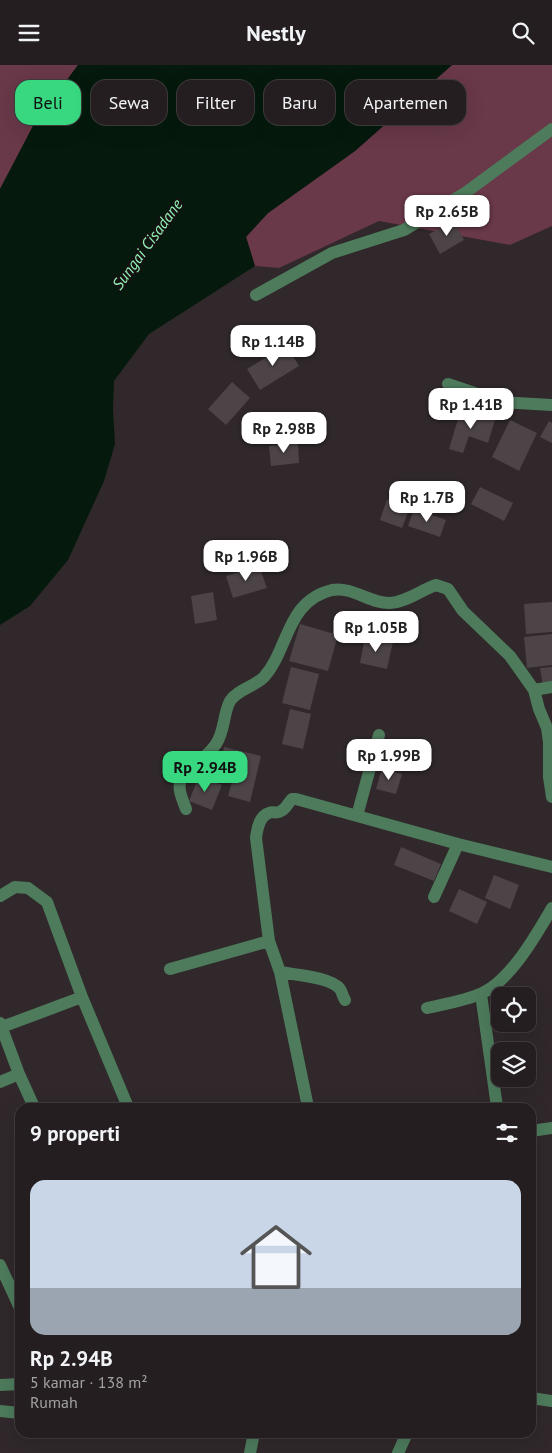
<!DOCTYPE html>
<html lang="id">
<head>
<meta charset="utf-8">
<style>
	:root { --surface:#241e20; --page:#302b2d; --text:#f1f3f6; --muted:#a3a2a5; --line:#413c3e; --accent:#37d880 }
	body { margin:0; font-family:"PT Sans",sans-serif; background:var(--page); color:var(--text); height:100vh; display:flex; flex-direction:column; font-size:19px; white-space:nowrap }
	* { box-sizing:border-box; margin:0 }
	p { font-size:16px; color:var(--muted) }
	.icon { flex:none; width:28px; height:28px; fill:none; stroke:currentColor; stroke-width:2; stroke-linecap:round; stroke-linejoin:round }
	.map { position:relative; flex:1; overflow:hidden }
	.sheet { position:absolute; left:15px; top:1038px; width:521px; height:335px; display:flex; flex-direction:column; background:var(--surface); border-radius:15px; box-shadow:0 5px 20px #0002,0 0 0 1px var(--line) }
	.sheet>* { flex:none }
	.banner { position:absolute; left:15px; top:15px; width:522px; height:45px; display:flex; gap:10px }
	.controls { position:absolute; left:491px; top:922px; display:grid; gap:10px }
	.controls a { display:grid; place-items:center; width:45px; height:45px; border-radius:10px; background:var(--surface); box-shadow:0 5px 20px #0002,0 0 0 1px var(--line); font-size:25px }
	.price { position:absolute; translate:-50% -42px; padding:0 11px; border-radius:10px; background:#fff; color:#222; font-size:16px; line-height:32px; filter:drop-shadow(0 1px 2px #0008) }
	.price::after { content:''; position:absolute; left:50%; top:30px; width:15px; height:11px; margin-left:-8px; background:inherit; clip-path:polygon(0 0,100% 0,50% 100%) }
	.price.active { background:var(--accent); color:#111 }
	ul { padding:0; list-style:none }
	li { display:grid; align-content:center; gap:10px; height:265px; padding:0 15px }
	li+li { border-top:1px solid var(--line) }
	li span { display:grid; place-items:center; height:155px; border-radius:15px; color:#555 }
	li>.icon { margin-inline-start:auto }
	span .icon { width:90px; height:90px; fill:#fffc; stroke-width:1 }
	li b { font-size:21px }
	h2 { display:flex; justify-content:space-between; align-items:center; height:60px; padding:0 15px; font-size:21px }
	.chip { padding:0 18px; border-radius:15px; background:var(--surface); box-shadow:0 5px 20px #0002,0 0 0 1px var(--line); font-size:18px; line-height:45px }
	.chip.active { background:var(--accent); color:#111 }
	header { display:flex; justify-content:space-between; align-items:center; height:65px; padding:0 15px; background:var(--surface); font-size:22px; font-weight:700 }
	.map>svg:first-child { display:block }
	.green { fill:#693849 }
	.water { fill:#051a0d }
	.building { fill:#4d4447 }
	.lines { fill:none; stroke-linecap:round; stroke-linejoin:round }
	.minor { stroke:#4d7b5c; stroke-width:12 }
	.labels { text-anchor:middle; stroke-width:4; stroke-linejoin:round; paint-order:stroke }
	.water-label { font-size:16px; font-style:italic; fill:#92f1b3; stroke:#151213 }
</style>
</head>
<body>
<header><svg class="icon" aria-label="menu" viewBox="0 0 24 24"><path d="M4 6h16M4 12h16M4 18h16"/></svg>Nestly<svg class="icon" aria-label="search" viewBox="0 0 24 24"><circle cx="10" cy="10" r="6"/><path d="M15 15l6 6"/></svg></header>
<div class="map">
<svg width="552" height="1388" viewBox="0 0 552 1388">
	<rect width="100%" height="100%" fill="#30282a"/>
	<!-- green -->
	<path class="green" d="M0,0h78l-44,60 -34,64v31z
		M452,0h100v161l-42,19 -131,-24 -100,47 -24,-2 -9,-29 22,-24 87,-62z"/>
	<!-- water -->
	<path class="water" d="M78,0h374l-97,86 -87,62 -22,24 9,29 -106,68 -35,47 -1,29 2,34 -11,37 -36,79 -38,46 -30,19v-436l34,-65z"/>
	<!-- building -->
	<path class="building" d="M454,156l10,19 -24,14 -11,-20z
		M286,280l13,21 -39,24 -13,-21z
		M232,317l18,16 -24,27 -18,-16z
		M461,344l34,11 -7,23 -19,-7 -6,17 -14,-4z
		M510,355l27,13 -18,38 -27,-14z
		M549,356l3,2v20l-12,-6z
		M298,378l1,20 -28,3 -2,-20z
		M480,422l33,16 -9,18 -33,-17z
		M387,434l23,8 -8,21 -22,-8z
		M414,444l32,11 -6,17 -32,-11z
		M259,501l8,22 -34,10 -7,-22z
		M213,527l4,28 -22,4 -4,-28z
		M552,537v30l-26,2 -2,-30z
		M300,559l38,11 -10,36 -39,-10z
		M552,569v31l-25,3 -3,-31z
		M365,572l28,5 -6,27 -27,-6z
		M291,602l28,7 -9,36 -28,-7z
		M552,602v18l-9,1 -3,-18z
		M290,644l21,5 -8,35 -21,-5z
		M224,682l37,9 -11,46 -22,-6 6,-22 -16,-5z
		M382,703l20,6 -6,20 -20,-5z
		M199,711l23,9 -10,25 -23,-9z
		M401,782l40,17 -7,17 -40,-16z
		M494,810l25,10 -9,24 -25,-11z
		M459,824l28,13 -10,22 -28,-13z"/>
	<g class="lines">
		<!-- minor -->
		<path class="minor" d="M256,230l76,-42 72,-23 61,-37 87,-64
			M448,319l53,18 51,3
			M552,622l-18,3 5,19 8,19 2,14v35l3,20
			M186,744c-4,-11 -9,-20 -5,-31 11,-13 26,-20 35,-34 9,-13 7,-30 14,-43 8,-12 24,-14 34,-24 25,-28 22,-76 68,-87 20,-4 39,14 58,13 17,-1 31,-13 46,-18l12,4 15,22 47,45 24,34
			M357,751l22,-81
			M0,831l15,-9 13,1 19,14 35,95 46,110
			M434,832l24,-53
			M170,904l99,-28
			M280,907c15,3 51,5 60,17 2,3 3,8 5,11
			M481,929l16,113
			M427,943c17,-4 37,-7 53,-14 30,-12 56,-59 72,-86
			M0,958l19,51 -19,8
			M2,962l80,-30
			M19,1009l15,33
			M308,1042l-28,-135 -11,-31 -13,-103c1,-8 3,-22 13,-25 4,-2 8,1 12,-2 5,-2 7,-8 11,-12h4l162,45 94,23
			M531,1066l21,-3
			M0,1200l20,43
			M0,1320l20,-1
			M531,1333l21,3
			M0,1346l20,2
			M250,1388l4,-20
			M398,1388l9,-20"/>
	</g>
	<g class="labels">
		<!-- water labels -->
		<g class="water-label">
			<text transform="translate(147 179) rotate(-54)" y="6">Sungai Cisadane</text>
		</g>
	</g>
</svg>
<div class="controls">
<a><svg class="icon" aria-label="locate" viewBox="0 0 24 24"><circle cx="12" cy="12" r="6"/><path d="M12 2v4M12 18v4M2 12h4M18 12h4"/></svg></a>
<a><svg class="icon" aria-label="layers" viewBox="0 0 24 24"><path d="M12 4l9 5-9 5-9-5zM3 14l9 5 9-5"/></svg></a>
</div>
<b class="price" style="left:447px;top:172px">Rp 2.65B</b>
<b class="price" style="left:273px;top:302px">Rp 1.14B</b>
<b class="price" style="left:471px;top:365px">Rp 1.41B</b>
<b class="price" style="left:284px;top:389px">Rp 2.98B</b>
<b class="price" style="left:427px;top:458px">Rp 1.7B</b>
<b class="price" style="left:246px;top:517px">Rp 1.96B</b>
<b class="price" style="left:376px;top:588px">Rp 1.05B</b>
<b class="price" style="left:389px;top:716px">Rp 1.99B</b>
<b class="price active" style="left:205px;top:728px">Rp 2.94B</b>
<div class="banner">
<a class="chip active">Beli</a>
<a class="chip">Sewa</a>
<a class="chip">Filter</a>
<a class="chip">Baru</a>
<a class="chip">Apartemen</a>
</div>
<section class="sheet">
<h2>9 properti<svg class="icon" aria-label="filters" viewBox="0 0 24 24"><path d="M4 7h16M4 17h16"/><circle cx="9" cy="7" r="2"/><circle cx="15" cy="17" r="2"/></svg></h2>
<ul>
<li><span style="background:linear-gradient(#c9d6e8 70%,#9aa5b1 0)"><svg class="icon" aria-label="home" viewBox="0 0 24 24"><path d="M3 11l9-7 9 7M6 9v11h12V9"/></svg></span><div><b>Rp 2.94B</b><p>5 kamar · 138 m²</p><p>Rumah</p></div></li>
</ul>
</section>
</div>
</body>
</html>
